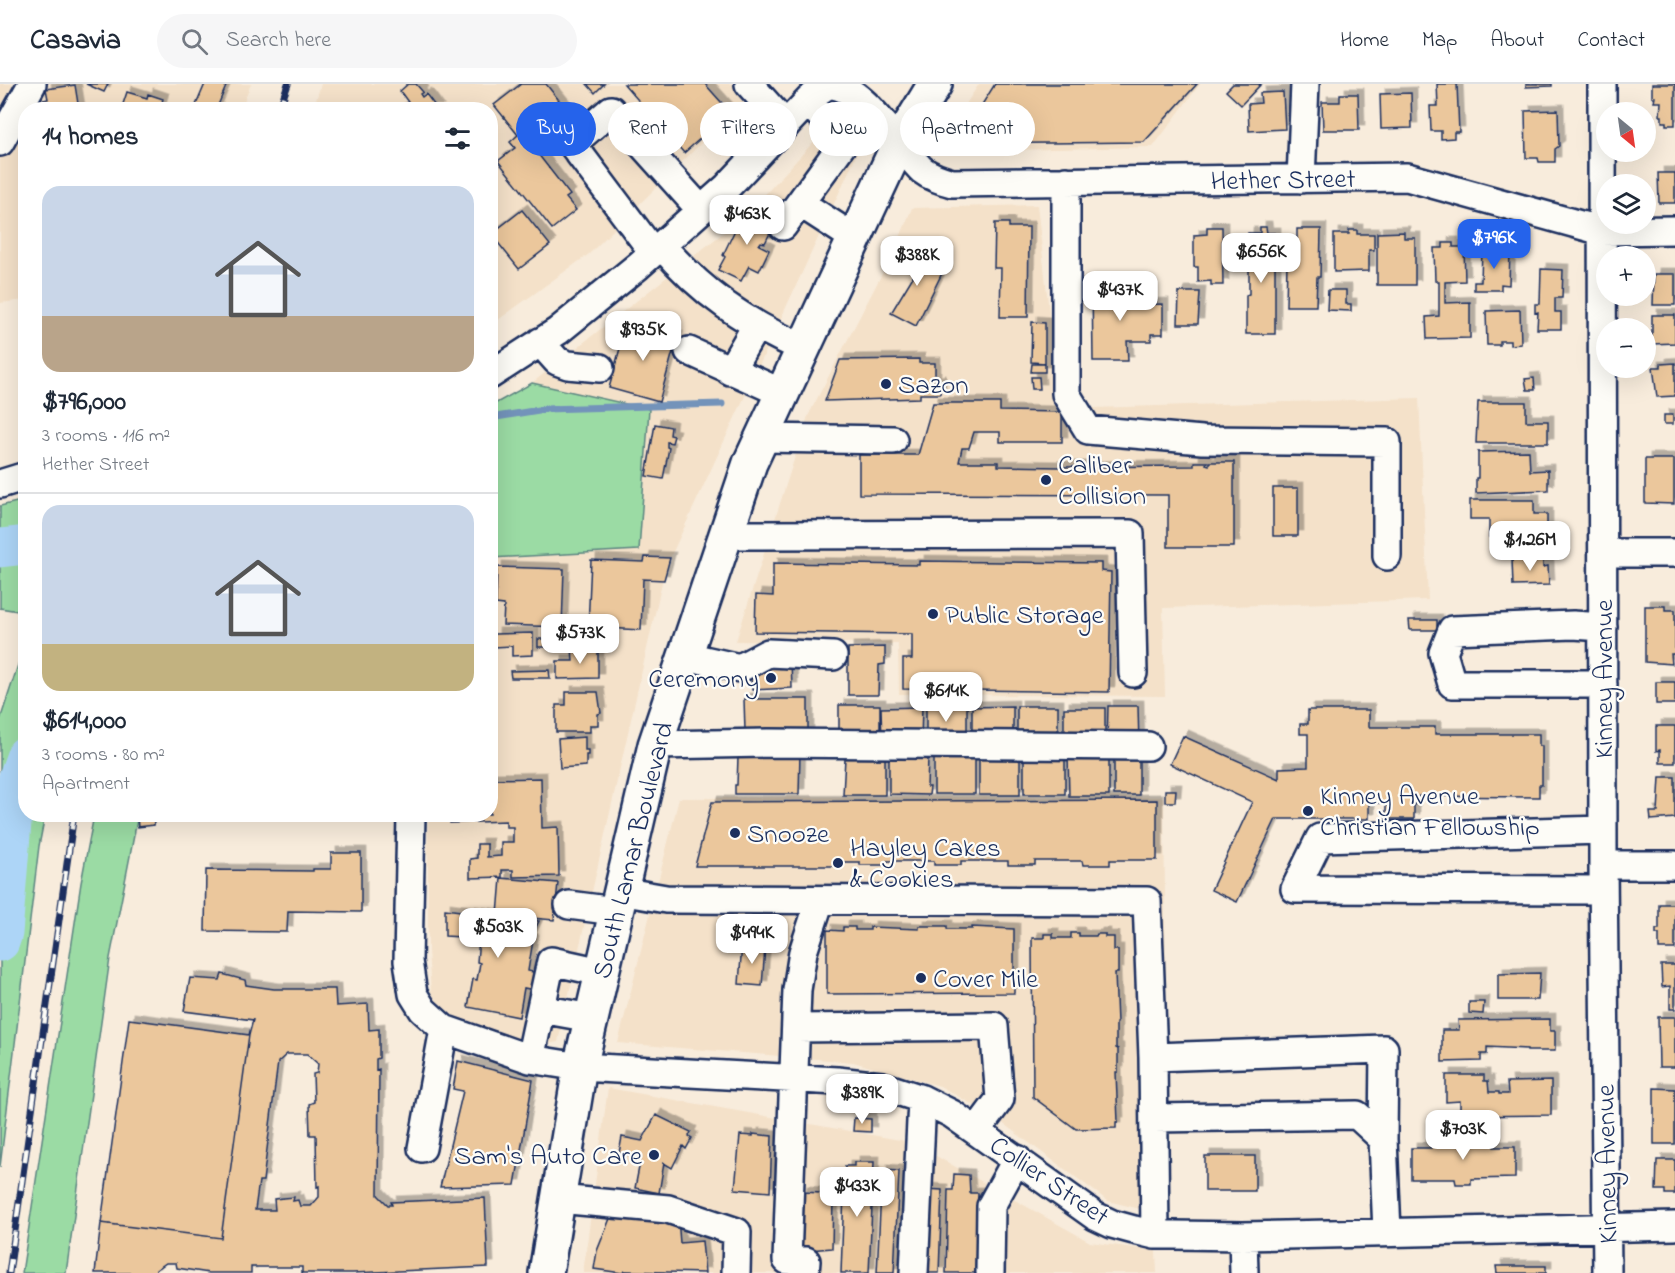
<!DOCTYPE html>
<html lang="en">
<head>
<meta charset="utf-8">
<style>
	:root { --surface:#fff; --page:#f6f6f7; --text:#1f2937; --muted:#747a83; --line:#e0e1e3; --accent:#2563eb }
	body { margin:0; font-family:"Indie Flower",sans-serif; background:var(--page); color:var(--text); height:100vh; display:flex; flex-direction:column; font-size:22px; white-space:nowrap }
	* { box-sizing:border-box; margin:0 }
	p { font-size:20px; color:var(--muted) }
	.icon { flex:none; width:33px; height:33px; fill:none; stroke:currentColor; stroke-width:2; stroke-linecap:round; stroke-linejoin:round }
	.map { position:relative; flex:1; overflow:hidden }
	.drawer { position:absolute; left:18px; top:18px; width:480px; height:720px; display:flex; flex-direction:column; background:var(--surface); border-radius:24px; box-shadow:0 6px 24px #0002 }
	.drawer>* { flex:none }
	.banner { position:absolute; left:516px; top:18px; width:570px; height:54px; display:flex; gap:12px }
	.needle { width:39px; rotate:151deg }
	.buttons { position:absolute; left:1596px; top:18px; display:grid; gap:12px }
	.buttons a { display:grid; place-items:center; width:60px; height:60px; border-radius:50%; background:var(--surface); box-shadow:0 6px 24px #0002; font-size:30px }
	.price { position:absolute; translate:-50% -51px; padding:0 14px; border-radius:12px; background:#fff; color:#222; font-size:20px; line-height:39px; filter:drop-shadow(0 2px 3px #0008) }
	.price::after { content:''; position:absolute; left:50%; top:36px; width:18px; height:14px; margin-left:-9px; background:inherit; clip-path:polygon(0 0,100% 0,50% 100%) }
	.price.current { background:var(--accent); color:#fff }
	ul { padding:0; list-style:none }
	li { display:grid; align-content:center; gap:12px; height:318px; padding:0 24px }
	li+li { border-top:2px solid var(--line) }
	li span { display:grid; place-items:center; height:186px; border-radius:18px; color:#555 }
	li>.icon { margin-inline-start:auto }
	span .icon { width:108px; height:108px; fill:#fffc; stroke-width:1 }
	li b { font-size:26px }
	h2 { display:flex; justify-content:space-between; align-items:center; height:72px; padding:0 24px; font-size:26px }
	.tag { padding:0 21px; border-radius:27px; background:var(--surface); box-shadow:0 6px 24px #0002; font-size:21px; line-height:54px }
	.tag.current { background:var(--accent); color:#fff }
	header { display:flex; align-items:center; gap:36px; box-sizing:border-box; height:84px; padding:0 30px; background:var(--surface); border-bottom:2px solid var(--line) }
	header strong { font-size:28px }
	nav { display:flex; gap:33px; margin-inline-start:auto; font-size:21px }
	.search { width:420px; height:54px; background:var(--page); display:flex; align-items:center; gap:15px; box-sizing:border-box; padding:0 21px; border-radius:33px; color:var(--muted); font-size:22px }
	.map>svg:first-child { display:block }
	.built { fill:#f4e1c9 }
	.green { fill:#9bdba4; stroke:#5b8581; stroke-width:1.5 }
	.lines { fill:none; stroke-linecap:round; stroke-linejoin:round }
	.stream { stroke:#7393ba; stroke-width:7 }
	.river { stroke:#add5f7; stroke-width:39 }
	.building { fill:#ebc79c; stroke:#1b2f5e; stroke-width:1.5; fill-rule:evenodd; filter:url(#shadow) }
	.minor-casing { stroke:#1b2f5e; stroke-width:32 }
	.major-casing { stroke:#1b2f5e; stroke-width:38 }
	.minor { stroke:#fdfcf7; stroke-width:27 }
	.major { stroke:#fdfcf7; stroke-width:33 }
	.rail-casing { stroke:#1b2f5e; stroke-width:7 }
	.rail { stroke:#fdfcf7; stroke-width:4.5; stroke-dasharray:14; stroke-linecap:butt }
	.poi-dot { fill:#1b2f5e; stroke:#fdfcf7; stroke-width:2 }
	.labels { text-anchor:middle; stroke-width:4.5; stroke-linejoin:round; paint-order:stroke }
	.street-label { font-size:27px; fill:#1b2f5e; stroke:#fdfcf7 }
	.poi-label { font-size:27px; fill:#1b2f5e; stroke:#fdfcf7; text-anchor:start }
</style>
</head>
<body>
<header>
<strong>Casavia</strong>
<div class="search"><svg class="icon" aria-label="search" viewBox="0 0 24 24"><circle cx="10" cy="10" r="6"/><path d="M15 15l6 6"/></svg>Search here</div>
<nav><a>Home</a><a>Map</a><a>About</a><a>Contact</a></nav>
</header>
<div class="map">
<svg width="1675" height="1189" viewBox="0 0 1675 1189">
	<defs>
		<filter id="shadow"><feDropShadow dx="5.5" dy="-5.5" stdDeviation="0" flood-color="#0004"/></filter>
	</defs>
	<rect width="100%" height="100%" fill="#f8ecdc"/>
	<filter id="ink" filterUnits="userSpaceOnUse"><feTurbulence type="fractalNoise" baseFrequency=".0167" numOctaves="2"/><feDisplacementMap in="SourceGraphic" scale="12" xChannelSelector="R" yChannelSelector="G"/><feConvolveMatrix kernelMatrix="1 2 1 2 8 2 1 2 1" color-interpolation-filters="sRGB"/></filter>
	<g filter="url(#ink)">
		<!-- built -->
		<path class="built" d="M0,0h251l-10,25 -215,1 -1,190 -25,3z
			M321,0h440l-172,170 -98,71 -1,-215h-177z
			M979,0h221l-47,63 -195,4 -13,-15z
			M832,38l30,21 -197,426 -107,473 -15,3 -96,-27 -16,-26 -3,-41v-136l62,-1 1,-256 148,-8 9,-140 -116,-27 214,-168z
			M1037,121l23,204 359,-11 9,202 -265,8 2,88 -266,-2 -1,-50 -162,-3 72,-225 88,-169 16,-39z
			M1164,713l4,419 -60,-15 -114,-84 -54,-31 -87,-24 -235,-19 61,-245z
			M608,1004l303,54 179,100 66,9 1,22h-574z"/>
		<!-- green -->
		<path class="green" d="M532,299l117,26 -10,141 -148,8v-152z
			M25,416l1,314 19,1 -6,31 -39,321v-447l20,-61 4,-47 -24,-4v-102z
			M94,731h44l-28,143 -44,315h-44l59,-390z"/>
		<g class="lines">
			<!-- stream -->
			<path class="stream" d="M490,334l55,-9 177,-5"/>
			<!-- river -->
			<path class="river" d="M0,464l26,-3
				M0,858l3,-9 12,-147 11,-31"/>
		</g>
		<!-- building -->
		<path class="building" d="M86,0h22l-4,8z
			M205,0h22l-11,26h-9l-11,-5z
			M408,0h8l7,8 -3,2 2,3 4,-3 12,16h-40l10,-8 -8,-11z
			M521,0h25l24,30 -39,31 39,50 -4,3 10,12 -24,19 -54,-68 17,-13 -5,-6 8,-7 -24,-30z
			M587,0h17l-9,9z
			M624,0h81l25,28 -46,41z
			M995,0h202l-53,58 -187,2z
			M1233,0h28l-20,21 -15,-14z
			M1437,0h20l2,48h-5v6l-13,1v-8h-10l-1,-25h8z
			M1526,0h26v2l-26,1z
			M1652,0h23v41h-9v-3h-4v-6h-2l1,-14h-7l1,-5h-3z
			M75,1l4,25h-35l-1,-10 5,-1 -2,-10z
			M127,8l20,6 1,-4 15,5 -3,10 3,1h-42z
			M1283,8l2,37 -36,2 -1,-27 13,-1 -1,-10z
			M1411,9l1,35 -31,1 -1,-35z
			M1340,10h18l1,36h-36l-1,-28h18z
			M1558,26l1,36 -4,3v13h-16l-1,-4h-12l-1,-47z
			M1658,89h17v30h-16z
			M522,126l28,35 -31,24 -28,-35z
			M744,127l12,7 2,-6 9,4 5,8v5l-7,14 -4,-1 -2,3 10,5 -10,21 -10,-5 -8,15 -23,-11 7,-13 -2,-2z
			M995,139h14v4h20l-1,90h-28l1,-49h-7z
			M1207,143h15l1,58h-12v-4l-13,1v-15h-4v-32l13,-1z
			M1260,143h6l1,6h8v101h-29v-39l3,-1v-29h12v-8l-13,1v-25h12z
			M1297,145h24l-1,48h-3l-1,29h-30l1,-44h10z
			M1349,146h8v4h17v16h-5v21l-35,1v-38h15z
			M1404,148v6h11v47h-38v-52z
			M1443,159h10v4h11l1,34 -20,1v21l25,-1v36l-43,1 -1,-22 13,-1v-35h-4l-1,-33h9z
			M902,163l42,22 -28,57 -25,-13 26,-43 -17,-9z
			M1482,165l28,1 -1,35 -8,-1v6h-27v-8h7z
			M1541,185l22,1 -1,28h-7v14h6v17h-24l1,-17 -3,1v-9h5z
			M1654,190h21v31h-22z
			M1092,198h29v18h7v5l35,-1v30h-12v7h-24l1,20h-35z
			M1328,206h18v14h5v7l-24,-1z
			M1179,208h21l-2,32h-20z
			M1520,226l1,34 -11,1v-4h-10v4h-13l-1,-34z
			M1652,231h23v28l-23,1z
			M1032,238l13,1v40l-14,-1z
			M627,239l50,14 -18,65 -50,-14z
			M919,275v4h16v19l5,-1v13h-20v4l-95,3 15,-41z
			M1675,279v33l-18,1 -4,-30h8v-3z
			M1032,280h13v8h-14z
			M1031,293h8l1,12h-8z
			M1534,294l1,12h-8l-2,-11z
			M1478,318h48v19h22v22h-72z
			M933,319h67v8l62,1v30h-62v-10h-26l-5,16h-7l-3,14h39v4l61,1 135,-1v-4h13l-1,2 3,1v-3h25v85h-66v-52l-309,-1v-39h59z
			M1664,331h9v9h-9z
			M655,340l16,3 -1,8 4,1 -2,7 -5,-1v5l2,1 -6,31 -17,-3z
			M1529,367l1,20 18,-1v20l-72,3v-15h2v-26z
			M1645,375h29v45l-29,-1z
			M1273,404h25v48h-25z
			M1470,416h64v14h13v23h-58v-18h-19z
			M645,473l25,1 -6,22 -21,-1 -2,51 -53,-3 3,-67 53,2z
			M1543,474v9l5,-1 1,19 -36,1 -1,-27z
			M919,477l182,2v8l10,1 -2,120 -206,-3v-30h9v-25l-157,-2 1,-37 17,1v-33l146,2z
			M497,483l67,2 -2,58 -59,-2 1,-20 -8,-1z
			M1645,522h20v4h10v44h-4l1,10 -27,-2z
			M1409,536h28v10h-27z
			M533,549v22l-21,1v-10l-18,1v-13z
			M538,555h19v8h-19z
			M885,563v17l-6,1 -1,30h-30v-47z
			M572,564h26v30l-41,1v-18h16z
			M791,575l1,29 -40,2 -2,-22z
			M549,586l1,8h-39l-1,-7z
			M1656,598h19v22h-19z
			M566,608h32l3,21 -3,1v11h-8v7h-34v-27h10z
			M744,615h64v35l-63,-3z
			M839,621h41v35l-41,1z
			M926,622h41v34h-41z
			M1013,622v35h-41v-34z
			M1017,622h41v35h-41z
			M1108,622h30l1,38h-32z
			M922,623l-1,33 -39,3 -1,-35z
			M1064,624h41v35h-41z
			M1308,626h61v17h66v7h104v12h3v39h-3v12l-120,-1v7h-5v16h-28v-16h-17v16h-93l-39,83 -26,-12 41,-88 -82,-38 13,-28 96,43v-11l29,-1v-33h-8v-10h8z
			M1656,642h19v37h-15v-13l-4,1z
			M585,653v13h3v5h-2v11l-26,2 -2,-29z
			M755,669h45l-1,41h-64v-9h2l1,-28h17z
			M863,669l22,1v41h-42l2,-37h18z
			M889,670l22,4h17l-1,29h3l-1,8 -40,-1z
			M934,670h41v40h-41z
			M1024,670h41v40h-41z
			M998,671h22v40h-41v-36h19z
			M1114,671h25v40h-25z
			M1068,672h41v40h-40z
			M1660,693h15v41l-24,2 -1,-8h8z
			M541,694l1,50 16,-1 1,49 -46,1v-7h-11v7l-32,1v-19l7,-1v-14h10v13l14,-1v-14h12v-15h-7v-6l-56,2v-9h40v-35z
			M1165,706h11l-1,12h-10z
			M1157,716v60h-47v5h-27l-1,-4h-47v4h-27v-4h-47v4h-27v-4h-47v4h-27v-3h-23v4h-142l17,-64z
			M153,731l1,10 -16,2 -1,-10z
			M331,769h30v59l-73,-1 -1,21 -82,-1 1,-61 107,1v-2h18z
			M501,794l57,5 -4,37 -56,-5z
			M1659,820h16v45h-16v-15h-3v-5h3z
			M445,825l94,12 -9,18 3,1 -5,31 19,4 -3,17 -20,-4 -5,29 -51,-10 5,-28 4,1 3,-17 -3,-1 2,-24 -34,-2z
			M919,842h28v3h25v-2l42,2v64l-187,1v-64l16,1v-4h12v3h15v-3l49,2z
			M1071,849h8v3h17l1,-2h8v3h9v13h4v23h-3l2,50h-1v25l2,1v23h-2l2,50h-2v6l-40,1 -43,-32 -1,-159h12v-4h9v4h18z
			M742,859l17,1v3h6l-3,39 -23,-2z
			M1661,881h14v44h-5v-23l-8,1z
			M1540,889l-2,27h-40v-26z
			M222,890l23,6 1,5 28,4h61l1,17 32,-2 1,26 10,-1v29l-3,1v11l3,-1 -1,126 10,10h4l-1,-3 94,-4 3,69 -135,6h-51v-6h-51v6h-42l-32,-5 -1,-5h-10l-10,7 -1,3h-60l6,-50 120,15 28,-203 4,-15 -69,-9 6,-33 30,2zM287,970h20l11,10 -1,9 -4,1 1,28 -5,2 1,31h6l1,52 2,-1v11l-8,9h-11l-2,-6 -5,1 1,-4 -20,2 1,11h-20l4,-29h4l15,-119z
			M1469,918h15l-1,12 -14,-1z
			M1658,933h17v50h-16z
			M129,935l120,16 -28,203 -120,-15z
			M1550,935v12h5v20h-28v-2l-40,-2v7h-6v7l-39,1v-32h17l-1,-10z
			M458,977l75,19 -18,105 -75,2 23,-96 -10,-2z
			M1446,991h38v6h4l1,11h10v2h9l-1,-12 44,-1v34l-91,1v-15l-14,1z
			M1654,1004l21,1v55h-21z
			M656,1031l35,17 -2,4 3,2 -6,11 -3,-3 -11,22 -8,-5 -5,30 -24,-5 6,-31 -22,-4 3,-16 20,4z
			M854,1034l17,1v13l-18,-1z
			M753,1050l19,2 -2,56 -35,-3 5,-54 13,1z
			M1452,1054h23l-1,5 20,-1v5h21v31l-44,1v5h-15l-1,-5h-44v-31h20v-5h21z
			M1205,1072h50v35h-50z
			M1657,1076h18v34h-10v-4h-9z
			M854,1078h20l-5,111h-28l4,-107h9z
			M882,1086l17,1 -5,102h-17z
			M954,1090l15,1 1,18h8l-3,80h-29l2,-83h5z
			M925,1105l17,1 -3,83h-17z
			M802,1108l19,1v3h12l-1,52 -35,3z
			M611,1132l67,2 2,25 22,-2 3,32 -80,-2 -3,2 -28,-4 3,-18z
			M1496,1182h50v7h-49z"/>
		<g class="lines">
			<!-- minor casing -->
			<g class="minor-casing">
				<path id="minor" d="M749,0l37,41
					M1602,0l1,781 4,408
					M0,58l32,-58
					M1301,95l4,-95
					M1066,97v213l22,36 114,10 185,2v114
					M800,119l54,35
					M783,142l62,-85 -37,-39
					M661,161c41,48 84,78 142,103
					M653,168l-81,-108 39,-34 90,100
					M540,258l17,19 11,4 32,3
					M689,267l93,42
					M730,287l26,-45
					M490,291l68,-44 80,-65 89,-79 83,-88c6,-5 12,-12 19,-14 33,-1 71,64 93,85 9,7 19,10 30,13l455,-6 195,54 73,-1
					M762,354l131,2
					M0,400l26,-8
					M728,451l402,-1 3,139
					M1603,469h72
					M1603,543l-30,-2 -121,5 -9,23 9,31h151
					M686,572l54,12 28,-15 65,3
					M655,661l113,-2 380,3
					M411,730l-3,147 5,33 10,16 21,19 86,30 50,8 257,14 45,5 40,13 30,15 143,102 17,8 22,6 21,5h18l70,1 432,-10
					M1603,746l-283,8 -25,51 308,1
					M1603,781h72
					M620,807l46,8 481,2 6,156 2,178
					M569,821l46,6
					M541,925l50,9
					M796,944l198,-2 6,73 -23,31
					M1153,973l231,-8 -1,90
					M530,975l21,-98 50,11
					M1154,1034l203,-3 26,24 4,93
					M422,1064l22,-119
					M558,1115l110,10 69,23 -1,41
					M1243,1152l1,37
					M805,1189l1,-12 -19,-1 10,-270 6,-38 17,-52
					M914,1189l8,-174
					M990,1189l1,-67 26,-47"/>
			</g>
			<!-- major casing -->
			<g class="major-casing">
				<path id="major" d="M546,1189l34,-206 75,-322 95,-282 149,-320 36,-59"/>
			</g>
			<!-- minor -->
			<use href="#minor" class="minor"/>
			<!-- major -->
			<use href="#major" class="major"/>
			<!-- rail casing -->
			<g class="rail-casing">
				<path id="rail" d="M279,26l9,-26
					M9,1189l65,-459"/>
			</g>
			<!-- rail -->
			<use href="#rail" class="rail"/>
		</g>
	</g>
	<!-- markers -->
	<g class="poi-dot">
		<circle cx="886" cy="300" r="6"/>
		<circle cx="1046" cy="396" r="6"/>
		<circle cx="933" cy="530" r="6"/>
		<circle cx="771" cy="594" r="6"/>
		<circle cx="1308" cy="727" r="6"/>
		<circle cx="735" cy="749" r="6"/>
		<circle cx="838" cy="779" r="6"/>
		<circle cx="921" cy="894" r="6"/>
		<circle cx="654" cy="1071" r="6"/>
	</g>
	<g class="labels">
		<!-- street labels -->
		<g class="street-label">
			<text transform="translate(1283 95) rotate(-1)" y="9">Hether Street</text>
			<text transform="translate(1603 595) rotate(-90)" y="9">Kinney Avenue</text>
			<text transform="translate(632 766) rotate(-76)" y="9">South Lamar Boulevard</text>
			<text transform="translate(1606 1080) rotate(-91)" y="9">Kinney Avenue</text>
			<text transform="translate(1050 1096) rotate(34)" y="9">Collier Street</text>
		</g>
		<!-- poi labels -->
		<g class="poi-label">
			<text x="898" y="309">Sazon</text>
			<text x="1058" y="389">Caliber<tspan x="1058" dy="31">Collision</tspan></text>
			<text x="945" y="539">Public Storage</text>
			<text x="759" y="603" text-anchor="end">Ceremony</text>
			<text x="1320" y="720">Kinney Avenue<tspan x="1320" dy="31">Christian Fellowship</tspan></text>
			<text x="747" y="758">Snooze</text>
			<text x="850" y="772">Hayley Cakes<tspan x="850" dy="31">&amp; Cookies</tspan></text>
			<text x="933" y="903">Cover Mile</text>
			<text x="642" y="1080" text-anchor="end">Sam's Auto Care</text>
		</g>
	</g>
</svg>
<div class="buttons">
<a><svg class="needle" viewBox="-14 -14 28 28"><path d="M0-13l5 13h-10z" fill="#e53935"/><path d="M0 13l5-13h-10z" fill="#747a83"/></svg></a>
<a><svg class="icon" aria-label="layers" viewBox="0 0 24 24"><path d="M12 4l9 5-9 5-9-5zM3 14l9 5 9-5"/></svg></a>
<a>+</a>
<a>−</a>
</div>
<b class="price" style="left:747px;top:162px">$463K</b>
<b class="price current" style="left:1494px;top:186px">$796K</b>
<b class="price" style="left:1261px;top:200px">$656K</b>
<b class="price" style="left:917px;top:203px">$388K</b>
<b class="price" style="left:1120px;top:238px">$437K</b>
<b class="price" style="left:643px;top:278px">$935K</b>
<b class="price" style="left:1530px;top:488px">$1.26M</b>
<b class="price" style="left:580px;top:581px">$573K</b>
<b class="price" style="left:946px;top:639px">$614K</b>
<b class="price" style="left:498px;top:875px">$503K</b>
<b class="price" style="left:752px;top:881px">$494K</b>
<b class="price" style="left:862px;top:1041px">$389K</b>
<b class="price" style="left:1463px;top:1077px">$703K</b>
<b class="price" style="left:857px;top:1134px">$433K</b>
<div class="banner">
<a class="tag current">Buy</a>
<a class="tag">Rent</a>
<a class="tag">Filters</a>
<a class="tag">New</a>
<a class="tag">Apartment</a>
</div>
<section class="drawer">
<h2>14 homes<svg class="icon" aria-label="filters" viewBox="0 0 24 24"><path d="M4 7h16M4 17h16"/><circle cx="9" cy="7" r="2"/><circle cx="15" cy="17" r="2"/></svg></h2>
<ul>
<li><span style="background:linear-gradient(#c9d6e8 70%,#b9a48a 0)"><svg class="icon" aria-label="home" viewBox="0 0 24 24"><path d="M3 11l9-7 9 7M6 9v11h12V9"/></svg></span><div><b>$796,000</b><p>3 rooms · 116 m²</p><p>Hether Street</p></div></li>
<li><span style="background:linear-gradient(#c9d6e8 75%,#c2b280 0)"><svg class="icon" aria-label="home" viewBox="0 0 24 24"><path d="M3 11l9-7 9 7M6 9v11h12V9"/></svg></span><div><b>$614,000</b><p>3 rooms · 80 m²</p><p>Apartment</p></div></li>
</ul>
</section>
</div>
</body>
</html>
